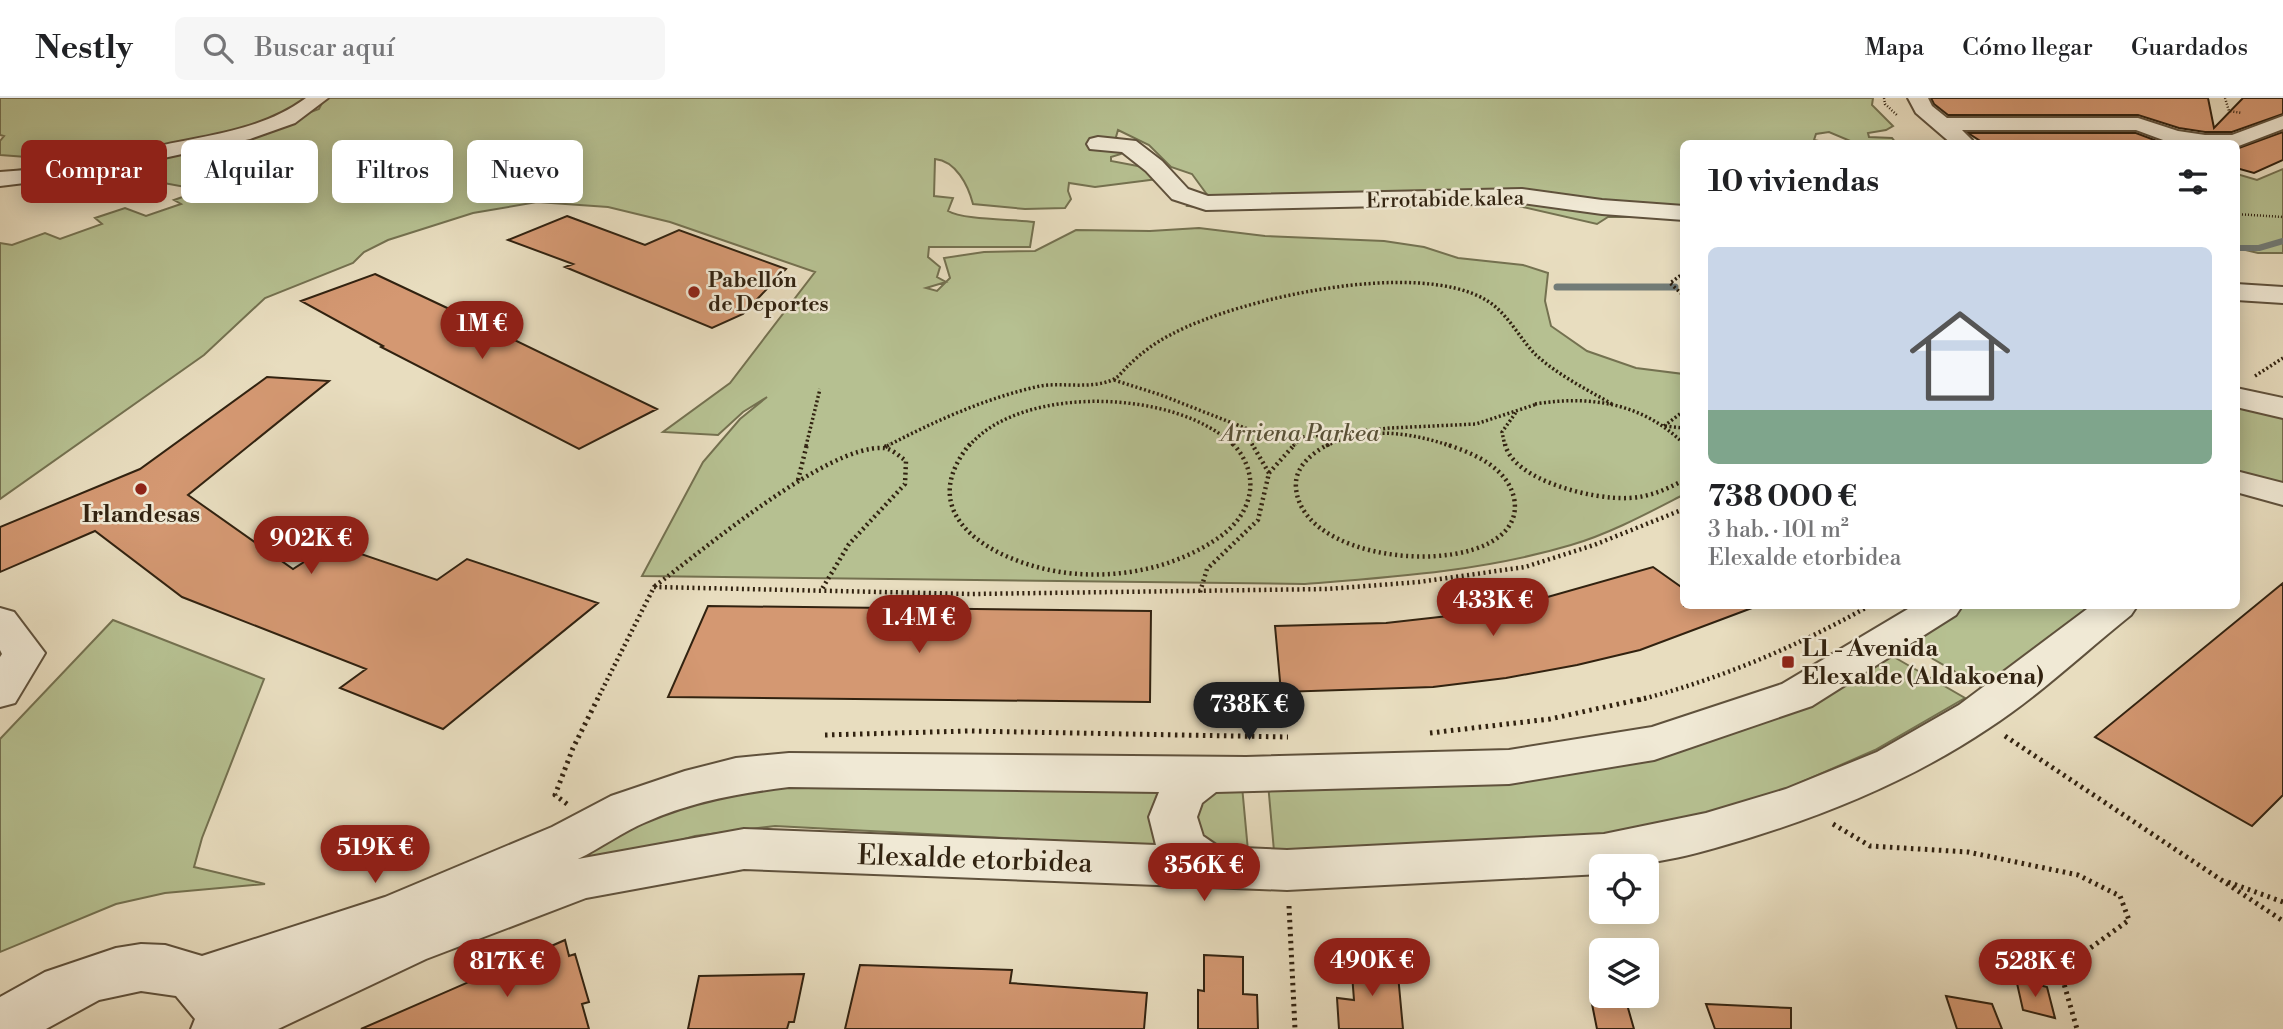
<!DOCTYPE html>
<html lang="es">
<head>
<meta charset="utf-8">
<style>
	:root { --surface:#fff; --page:#f6f6f6; --text:#202124; --muted:#757577; --line:#e0e0e0; --accent:#8f2418 }
	body { margin:0; font-family:"Libre Bodoni",serif; background:var(--page); color:var(--text); height:100vh; display:flex; flex-direction:column; font-size:26px; white-space:nowrap }
	* { box-sizing:border-box; margin:0 }
	p { font-size:23px; color:var(--muted) }
	.icon { flex:none; width:38px; height:38px; fill:none; stroke:currentColor; stroke-width:2; stroke-linecap:round; stroke-linejoin:round }
	.map { position:relative; flex:1; overflow:hidden }
	.panel { position:absolute; left:1680px; top:42px; width:560px; height:469px; display:flex; flex-direction:column; background:var(--surface); border-radius:10px; box-shadow:0 4px 18px #0003 }
	.panel>* { flex:none }
	.top-card { position:absolute; left:21px; top:42px; width:665px; height:63px; display:flex; gap:14px }
	.buttons { position:absolute; left:1589px; top:756px; display:grid; gap:14px }
	.buttons a { display:grid; place-items:center; width:70px; height:70px; border-radius:10px; background:var(--surface); box-shadow:0 4px 18px #0003; font-size:35px }
	.price { position:absolute; translate:-50% -60px; padding:0 16px; border-radius:24px; background:var(--accent); color:#fff; font-size:23px; line-height:46px; filter:drop-shadow(0 2px 4px #0008) }
	.price::after { content:''; position:absolute; left:50%; top:42px; width:21px; height:16px; margin-left:-10px; background:inherit; clip-path:polygon(0 0,100% 0,50% 100%) }
	.price.active { background:#222; color:#fff }
	ul { padding:0; list-style:none }
	li { display:grid; align-content:center; gap:14px; height:371px; padding:0 28px }
	li span { display:grid; place-items:center; height:217px; border-radius:10px; color:#555 }
	li>.icon { margin-inline-start:auto }
	span .icon { width:126px; height:126px; fill:#fffc; stroke-width:1 }
	li b { font-size:30px }
	h2 { display:flex; justify-content:space-between; align-items:center; height:84px; padding:0 28px; font-size:30px }
	.chip { padding:0 24px; border-radius:10px; background:var(--surface); box-shadow:0 4px 18px #0003; font-size:24px; line-height:63px }
	.chip.active { background:var(--accent); color:#fff }
	header { display:flex; align-items:center; gap:42px; box-sizing:border-box; height:98px; padding:0 35px; background:var(--surface); border-bottom:2px solid var(--line) }
	header strong { font-size:33px }
	nav { display:flex; gap:38px; margin-inline-start:auto; font-size:24px }
	.search { width:490px; height:63px; background:var(--page); display:flex; align-items:center; gap:18px; box-sizing:border-box; padding:0 24px; border-radius:10px; color:var(--muted); font-size:26px }
	.map>svg:first-child { display:block }
	.green { fill:#b6c091; stroke:#747150; stroke-width:2 }
	.lines { fill:none; stroke-linecap:round; stroke-linejoin:round }
	.stream-far1 { stroke:#727c78; stroke-width:6 }
	.stream { stroke:#727c78; stroke-width:7 }
	.building { fill:#d49872; stroke:#312210; stroke-width:2 }
	.minor-casing { stroke:#5f513c; stroke-width:4 }
	.path-far3 { stroke:#312210; stroke-width:2.5; stroke-dasharray:1 2; stroke-linecap:butt }
	.path-far2 { stroke:#312210; stroke-width:3.5; stroke-dasharray:2 2.5; stroke-linecap:butt }
	.path-far1 { stroke:#312210; stroke-width:4.5; stroke-dasharray:2 3.5; stroke-linecap:butt }
	.path { stroke:#312210; stroke-width:5; stroke-dasharray:2.5 4.5; stroke-linecap:butt }
	.minor { fill:#f0e9d5; fill-rule:evenodd }
	.poi-dot { fill:#8f2418; stroke:#f0e9d5; stroke-width:2.5 }
	.labels { text-anchor:middle; stroke-width:5; stroke-linejoin:round; paint-order:stroke }
	.far-street-label { font-size:21px; fill:#312210; stroke:#f0e9d5 }
	.far-poi-label { font-size:21px; font-weight:bold; fill:#312210; stroke:#f0e9d5; text-anchor:start }
	.park-label { font-size:24px; font-style:italic; fill:#595137; stroke:#f0e9d5 }
	.poi-label { font-size:24px; font-weight:bold; fill:#312210; stroke:#f0e9d5 }
	.near-street-label { font-size:28px; fill:#312210; stroke:#f0e9d5 }
</style>
</head>
<body>
<header>
<strong>Nestly</strong>
<div class="search"><svg class="icon" aria-label="search" viewBox="0 0 24 24"><circle cx="10" cy="10" r="6"/><path d="M15 15l6 6"/></svg>Buscar aquí</div>
<nav><a>Mapa</a><a>Cómo llegar</a><a>Guardados</a></nav>
</header>
<div class="map">
<svg width="2283" height="931" viewBox="0 0 2283 931">
	<rect width="100%" height="100%" fill="#e8ddbf"/>
	<filter id="stains"><feTurbulence type="fractalNoise" baseFrequency=".00286" numOctaves="4"/><feColorMatrix values="0 0 0 0 .2 0 0 0 0 .09 0 0 0 0 .02 0 0 0 .5 -.17"/></filter>
	<radialGradient id="worn" r=".72"><stop offset=".6" stop-color="#630" stop-opacity="0"/><stop offset="1" stop-color="#630" stop-opacity=".3"/></radialGradient>
	<!-- green -->
	<path class="green" d="M0,0h1873l-1,7 21,21 -7,4 -18,3 1,4 23,1 4,5h-41l-26,-11 -13,2 -2,6 14,3 -144,1 -1,73h-75l-11,7 -83,-19 -6,-5 -299,8 -22,-2 3,-7 18,-3 -16,-22 -21,-7 -22,-22 -31,-15 -4,14 9,5 -2,5 -10,3v4l37,7 10,11 -63,8 -26,-4 -1,8 3,8 -6,9 -40,1 -52,-5c-5,-19 -17,-43 -38,-45l-1,37 19,2 -5,13c15,9 65,8 86,11l-4,25h-101l-1,10 12,10 -3,10 9,5 -20,6 11,3 13,-13 -6,-20 40,-6 51,-1 41,-21 74,1 49,-3 66,8 119,5 40,6 34,11 65,7 25,8 -3,28 6,25 36,25 49,17 47,6v121c-35,18 -74,39 -112,50 -87,26 -177,32 -266,39l-663,-8 61,-114 37,-43 27,-22 -24,15 -25,23 -55,-3 67,-49 85,-111 -145,-50 -62,-15 -71,-5 -64,11 -85,27 -24,12 -11,11 -88,35 -61,57 -204,144v-256l12,2 33,-12 15,6 42,-15 -7,-6 30,-10 21,8 35,-12 -7,-4 28,-10 -71,-13 -26,-10 192,-50 22,-8 3,-6 -55,22 -174,37 -93,-7v-14l4,-5 -4,-1z
		M2283,71v84h-25l-21,-5v-74l20,6z
		M2236,306l47,12v73l-46,-13z
		M1965,508h128l-111,81 -75,-43z
		M113,522l151,59 -62,159 -8,29 71,17 -100,9 -49,11 -116,48v-213z
		M1887,555l78,45 -90,52 -103,45 -92,28 -88,17 -318,11 -6,-68 289,-9z
		M742,688h500l6,65 -473,-25 -80,10 -126,35 -10,-19z"/>
	<g class="lines">
		<!-- stream-far1 -->
		<path class="stream-far1" d="M2236,150h23l24,-7"/>
		<!-- stream -->
		<path class="stream" d="M1557,189h118"/>
	</g>
	<!-- building -->
	<path class="building" d="M1931,0h277l6,30 29,-30h40v16l-51,18h-27l-26,-4 -41,-13h-190l-14,-11z
		M2283,34v28l-29,13 -18,-5v-19z
		M1968,35h168l29,11h-180z
		M567,118l78,29 34,-15 107,39 -43,45 -31,14 -147,-61 8,-3 -65,-24z
		M375,176l102,48 180,87 -78,40 -198,-102 2,-1 -82,-45z
		M267,279l62,4 -141,114 105,74 39,-25 105,36 30,-21 131,44 -155,126 -103,-41 26,-19 -184,-72 -87,-66 -95,41v-45l140,-58z
		M1653,469l31,22v17h68v2l-112,42 -63,15 -71,13 -73,9 -152,5 -6,-66 111,-3 89,-10 62,-13z
		M2283,485v212l-31,31 -157,-89z
		M708,508l443,5 -1,91 -482,-5z
		M565,842l4,16 6,-2 14,48 -7,2 7,25h-228z
		M1204,857l39,2v37l14,1 1,34h-60v-39l6,1z
		M1351,863l46,3 6,65h-64l-2,-31 17,2z
		M860,867l152,5 -2,13 137,10 -3,36h-299z
		M804,876l-10,48h-5l-2,7h-99l11,-53z
		M2016,881l31,8 8,31 -32,-8z
		M1946,898l46,8 10,25h-45z
		M1591,901l35,2 8,28h-37z
		M1706,906l85,4v21h-76z"/>
	<g class="lines">
		<!-- minor casing -->
		<g class="minor-casing">
			<path id="minor" d="M306,0h22l-33,25 -45,16 -168,37 -82,10v-14c54,-3 106,-15 159,-26 50,-11 104,-16 147,-48z
				M1908,0h20l4,8 15,12h191l40,13 27,4h27l51,-19v13l-47,18v-3h-62l-38,-14h-174l10,10 -3,4h-17l-36,-31z
				M1098,39l38,4 26,20 26,28 20,7 314,-7 80,11 82,6v14l-82,-6 -80,-11 -316,7 -34,-11 -26,-28 -24,-19 -32,-3 -3,-5 3,-5z
				M2236,186l47,3v16l-47,-3z
				M2236,290l47,10v20l-47,-11z
				M2236,373l47,12v22l-47,-13z
				M1913,508h49l-6,9 -144,91 -158,54 -145,24 -293,8 -14,11 -5,14 6,19 16,11 68,3 317,-16 102,-21 80,-24 91,-37 82,-47 132,-99h46l-6,9c-45,36 -94,82 -142,113 -73,49 -153,83 -237,109 -52,16 -96,29 -151,29v8l-314,16 -543,-21 -158,29 -160,61 -148,70h-87l4,-10 -19,-23 -35,-5 -42,9 -53,29h-46v-32l45,-25 71,-24 25,-4 24,1 37,11 183,-59 167,-70 59,-31 74,-25 51,-13 53,-5 457,4 263,-7 143,-23 130,-43zM789,689l370,5 -10,25 7,28 -412,-16 -166,30c23,-11 44,-27 68,-37 45,-20 94,-29 143,-35z
				M0,510l14,4 31,41 -30,50 -15,4v-50l2,-3 -2,-4z"/>
		</g>
		<!-- path-far3 -->
		<path class="path-far3" d="M1884,0l1,6 13,12
			M2225,0l4,13 13,2
			M2236,116l47,3"/>
		<!-- path-far2 -->
		<path class="path-far2" d="M1684,175l-14,10 14,13
			M2255,278l28,-18
			M1114,282l47,15 89,35 53,7 87,-9 86,-4 61,-20
			M1535,306c55,-9 108,-1 149,40
			M1664,328l20,-15
			M1665,328l19,2
			M1243,330l10,18
			M806,348l14,-57
			M887,348c48,-25 99,-48 153,-60 23,-4 52,4 74,-7 6,-3 10,-10 15,-14 12,-12 27,-23 43,-31 68,-36 245,-75 314,-34 22,13 33,38 50,55 22,20 50,34 76,49
			M969,348c53,-63 211,-56 265,0
			M1293,348l10,-9
			M1326,348c40,-20 83,-14 125,0
			M1505,348l-3,-14 15,-21"/>
		<!-- path-far1 -->
		<path class="path-far1" d="M970,346c-65,79 41,126 109,130 46,3 94,-7 133,-32 15,-9 29,-22 35,-39 8,-22 1,-43 -14,-59
			M1329,346c-17,9 -35,23 -33,44 7,86 235,93 218,10 -7,-31 -41,-45 -69,-54
			M1505,346c8,37 90,56 123,54 22,-1 37,-8 56,-18
			M885,349l5,-3
			M1269,375l26,-29
			M798,382l9,-36
			M655,488c47,-35 172,-141 228,-138 8,0 16,8 23,13l-1,23 -56,60 -27,45
			M1200,494l7,-23 51,-49 11,-47 -17,-29
			M597,602l57,-113 318,7 355,-5 92,-7 106,-15 69,-22 90,-36
			M1639,602c81,-21 157,-53 230,-94"/>
		<!-- path -->
		<path class="path" d="M1430,635l120,-14 96,-21
			M825,637l143,-4 320,6
			M2005,638l278,185
			M567,706l-12,-9 18,-47 25,-50
			M1833,726l37,22 98,6 110,23 42,21 9,24 -69,50 17,59
			M2228,784l55,20
			M1289,808l6,123"/>
		<!-- minor -->
		<use href="#minor" class="minor"/>
	</g>
	<!-- markers -->
	<g class="poi-dot">
		<circle cx="694" cy="194" r="7"/>
		<circle cx="141" cy="391" r="7"/>
		<rect x="1781" y="557" width="14" height="14" rx="3.5"/>
	</g>
	<g class="labels">
		<!-- far-street labels -->
		<g class="far-street-label">
			<text transform="translate(1445 101) rotate(-1)" y="7">Errotabide kalea</text>
		</g>
		<!-- far-poi labels -->
		<g class="far-poi-label">
			<text x="708" y="189">Pabellón<tspan x="708" dy="24">de Deportes</tspan></text>
		</g>
		<!-- park labels -->
		<g class="park-label">
			<text x="1300" y="343">Arriena Parkea</text>
		</g>
		<!-- poi labels -->
		<g class="poi-label">
			<text x="141" y="424">Irlandesas</text>
			<text x="1802" y="558" text-anchor="start">L1 - Avenida<tspan x="1802" dy="28">Elexalde (Aldakoena)</tspan></text>
		</g>
		<!-- near-street labels -->
		<g class="near-street-label">
			<text transform="translate(975 760) rotate(2)" y="10">Elexalde etorbidea</text>
		</g>
	</g>
	<rect width="100%" height="100%" filter="url(#stains)"/>
	<rect width="100%" height="100%" fill="url(#worn)"/>
</svg>
<div class="buttons">
<a><svg class="icon" aria-label="locate" viewBox="0 0 24 24"><circle cx="12" cy="12" r="6"/><path d="M12 2v4M12 18v4M2 12h4M18 12h4"/></svg></a>
<a><svg class="icon" aria-label="layers" viewBox="0 0 24 24"><path d="M12 4l9 5-9 5-9-5zM3 14l9 5 9-5"/></svg></a>
</div>
<b class="price" style="left:482px;top:263px">1M €</b>
<b class="price" style="left:311px;top:478px">902K €</b>
<b class="price" style="left:1493px;top:540px">433K €</b>
<b class="price" style="left:919px;top:557px">1.4M €</b>
<b class="price active" style="left:1249px;top:644px">738K €</b>
<b class="price" style="left:375px;top:787px">519K €</b>
<b class="price" style="left:1204px;top:805px">356K €</b>
<b class="price" style="left:1372px;top:900px">490K €</b>
<b class="price" style="left:507px;top:901px">817K €</b>
<b class="price" style="left:2035px;top:901px">528K €</b>
<div class="top-card">
<a class="chip active">Comprar</a>
<a class="chip">Alquilar</a>
<a class="chip">Filtros</a>
<a class="chip">Nuevo</a>
</div>
<section class="panel">
<h2>10 viviendas<svg class="icon" aria-label="filters" viewBox="0 0 24 24"><path d="M4 7h16M4 17h16"/><circle cx="9" cy="7" r="2"/><circle cx="15" cy="17" r="2"/></svg></h2>
<ul>
<li><span style="background:linear-gradient(#c9d6e8 75%,#7fa58c 0)"><svg class="icon" aria-label="home" viewBox="0 0 24 24"><path d="M3 11l9-7 9 7M6 9v11h12V9"/></svg></span><div><b>738 000 €</b><p>3 hab. · 101 m²</p><p>Elexalde etorbidea</p></div></li>
</ul>
</section>
</div>
</body>
</html>
